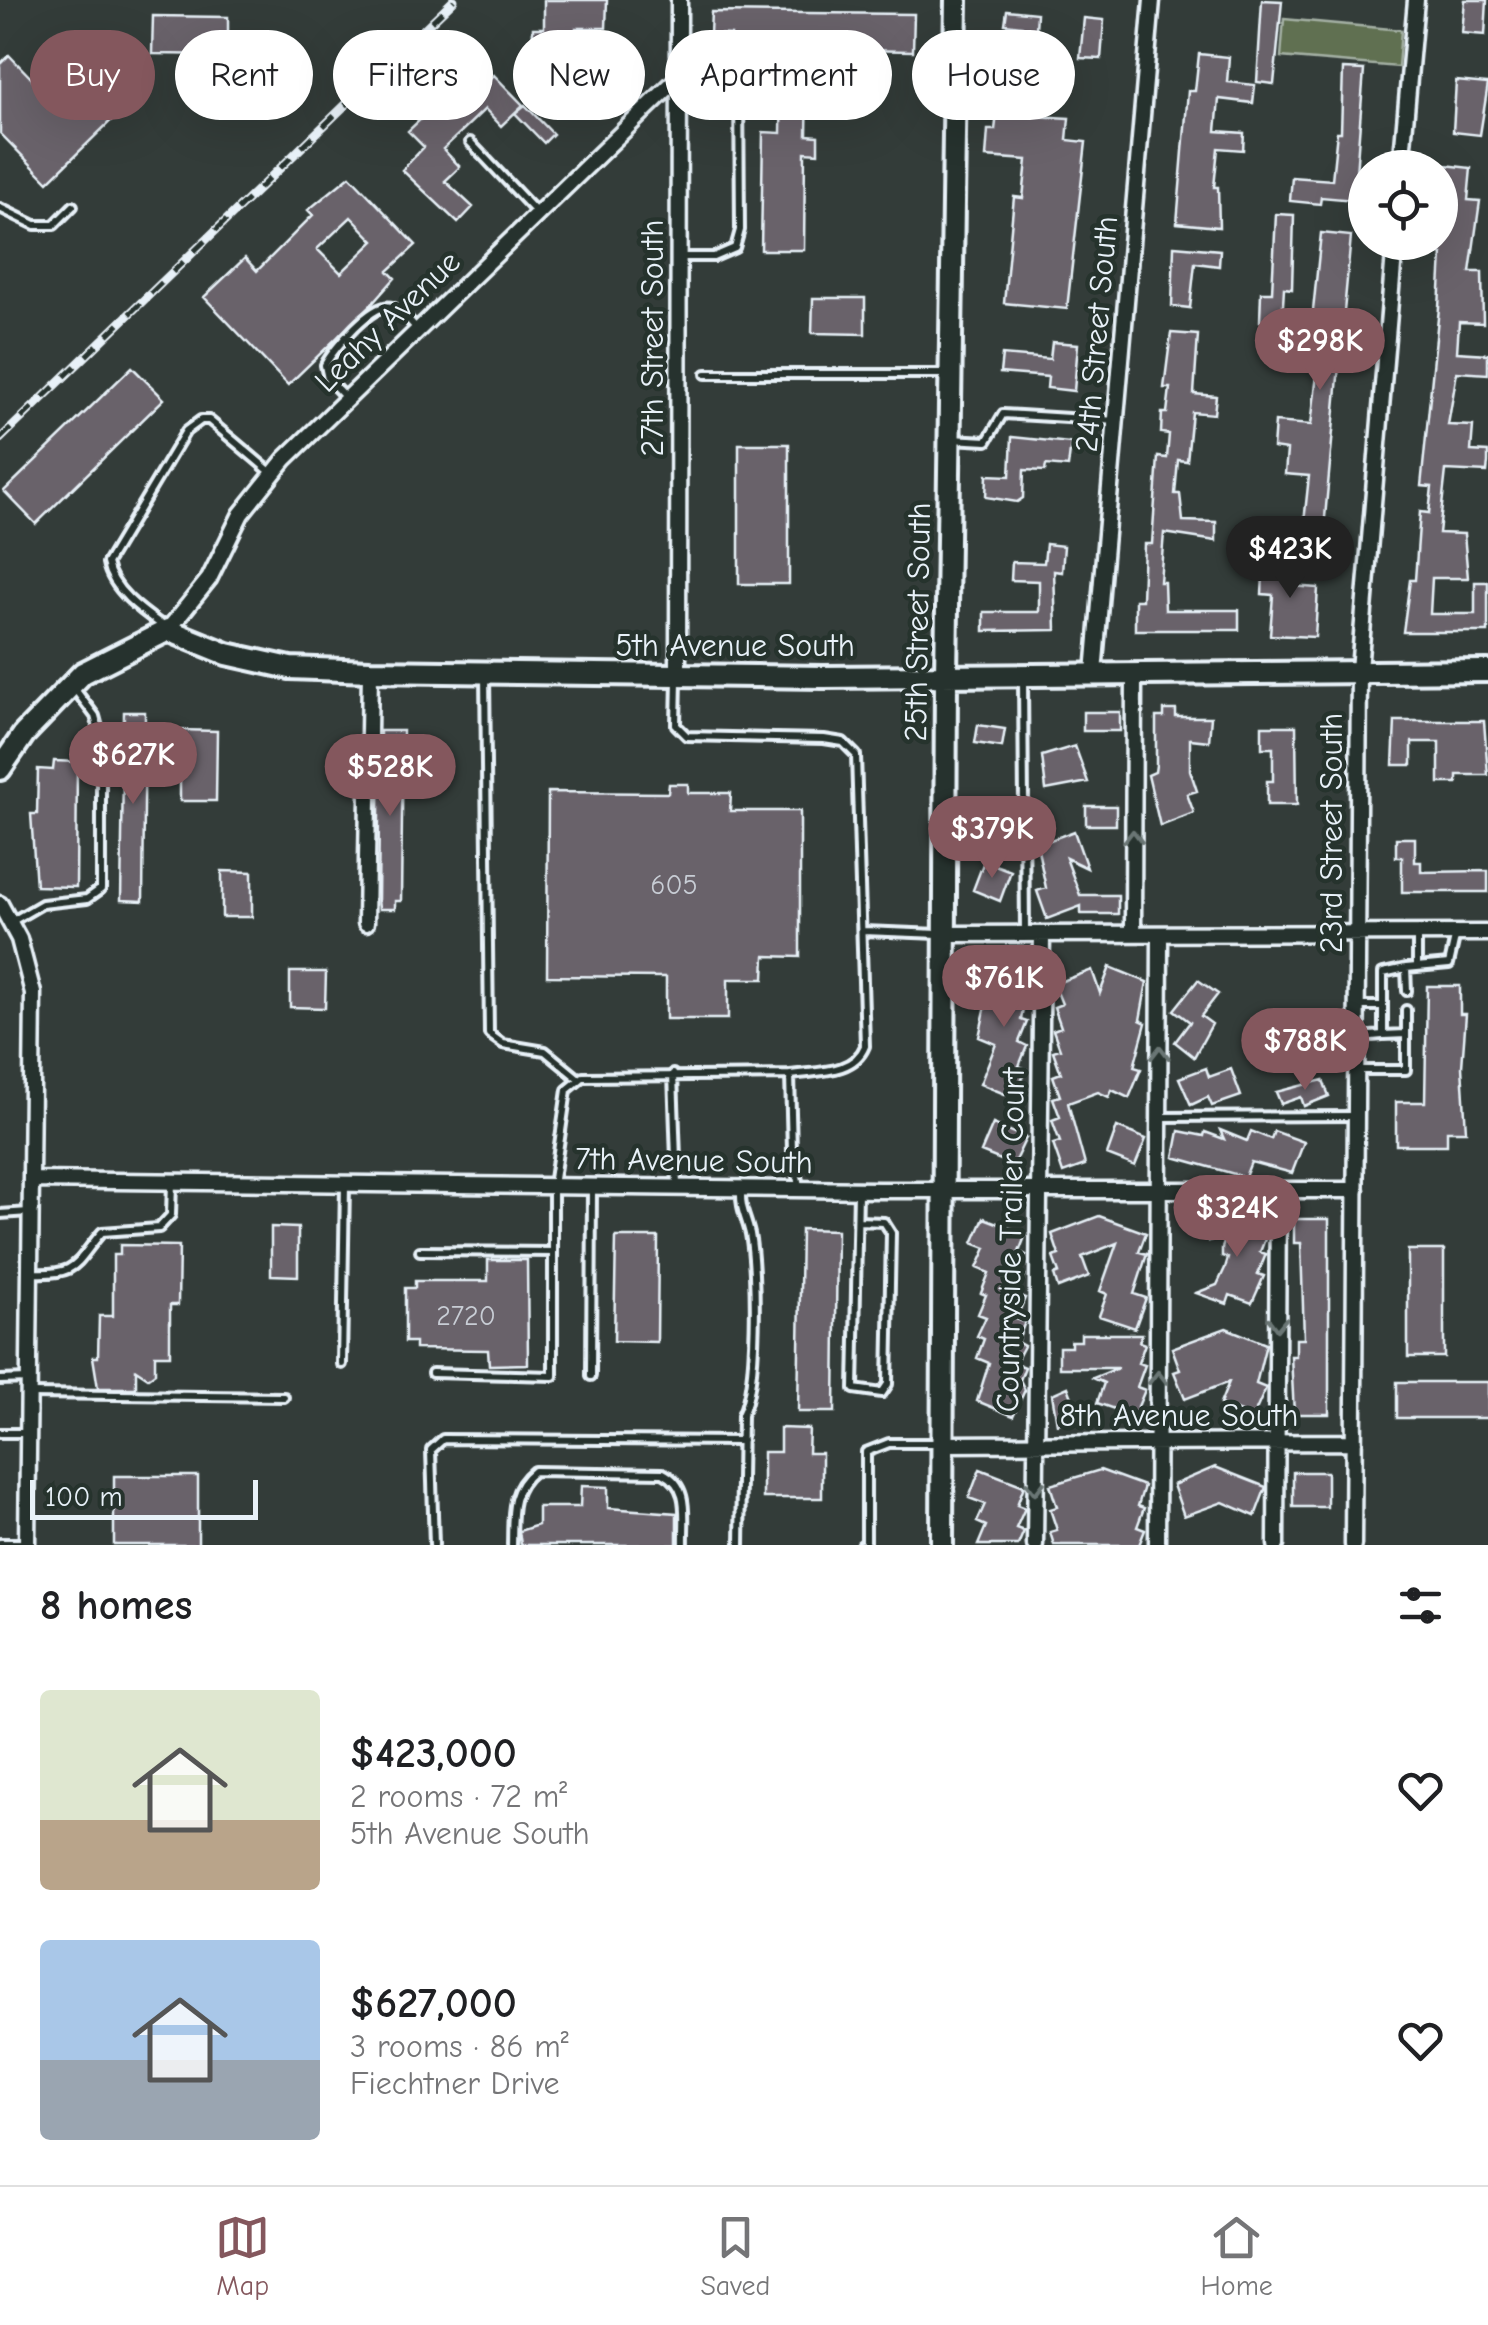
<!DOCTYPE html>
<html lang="en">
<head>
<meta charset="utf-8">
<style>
	:root { --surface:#fff; --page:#f6f6f6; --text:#202124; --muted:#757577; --line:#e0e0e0; --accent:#84575d }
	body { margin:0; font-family:"Comic Neue",sans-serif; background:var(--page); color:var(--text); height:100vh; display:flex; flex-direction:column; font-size:38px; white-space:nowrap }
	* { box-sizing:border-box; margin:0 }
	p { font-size:32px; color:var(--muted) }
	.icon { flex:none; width:55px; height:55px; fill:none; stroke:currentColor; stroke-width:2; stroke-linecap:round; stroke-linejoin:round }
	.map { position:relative; height:1545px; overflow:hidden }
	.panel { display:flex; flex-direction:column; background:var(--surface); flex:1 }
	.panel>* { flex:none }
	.guide { position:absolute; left:30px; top:30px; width:1430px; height:90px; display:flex; gap:20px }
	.buttons { position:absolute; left:1348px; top:150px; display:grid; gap:20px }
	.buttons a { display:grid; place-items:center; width:110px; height:110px; border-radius:50%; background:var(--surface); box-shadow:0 10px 40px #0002; font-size:50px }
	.scale { position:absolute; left:30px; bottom:25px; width:228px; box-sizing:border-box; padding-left:10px; border:5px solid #e8f1f8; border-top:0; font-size:28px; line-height:35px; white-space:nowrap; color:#e8f1f8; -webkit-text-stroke:8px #26332d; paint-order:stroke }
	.price { position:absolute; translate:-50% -85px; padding:0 22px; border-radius:35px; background:var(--accent); color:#fff; font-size:32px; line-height:65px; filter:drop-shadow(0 2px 5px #0008) }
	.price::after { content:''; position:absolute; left:50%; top:60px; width:30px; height:22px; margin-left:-15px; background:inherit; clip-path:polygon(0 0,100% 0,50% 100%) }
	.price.on { background:#222; color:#fff }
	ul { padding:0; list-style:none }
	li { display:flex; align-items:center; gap:30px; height:250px; padding:0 40px }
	li span { display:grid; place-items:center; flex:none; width:280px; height:200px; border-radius:10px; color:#555 }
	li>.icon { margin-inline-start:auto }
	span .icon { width:120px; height:120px; fill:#fffc; stroke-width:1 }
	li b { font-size:42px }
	h2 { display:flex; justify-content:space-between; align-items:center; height:120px; padding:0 40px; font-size:42px }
	.pill { padding:0 35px; border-radius:45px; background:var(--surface); box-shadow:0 10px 40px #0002; font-size:35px; line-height:90px }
	.pill.on { background:var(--accent); color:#fff }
	.tab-bar { display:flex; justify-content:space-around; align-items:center; height:140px; border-top:2px solid var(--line); background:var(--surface); font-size:28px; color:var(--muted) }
	.tab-bar a { display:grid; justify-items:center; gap:5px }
	.tab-bar .on { color:var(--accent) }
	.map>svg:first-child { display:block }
	.green { fill:#607051; stroke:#a4b0a4; stroke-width:2.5 }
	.building { fill:#69626b; stroke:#e8f1f8; stroke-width:2.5; fill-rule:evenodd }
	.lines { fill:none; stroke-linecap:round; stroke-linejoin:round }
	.lane-casing { stroke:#e8f1f8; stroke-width:14 }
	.street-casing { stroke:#e8f1f8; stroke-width:21 }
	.secondary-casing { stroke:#e8f1f8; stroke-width:28 }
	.lane { stroke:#26332d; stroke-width:6 }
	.street { stroke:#26332d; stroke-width:14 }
	.secondary { stroke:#26332d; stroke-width:20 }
	.rail-casing { stroke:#e8f1f8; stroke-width:9 }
	.rail { stroke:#26332d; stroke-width:5; stroke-dasharray:15; stroke-linecap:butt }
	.oneway { stroke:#6a7674 }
	.labels { text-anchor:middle; stroke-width:9; stroke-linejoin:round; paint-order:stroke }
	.number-label { font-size:28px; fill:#c8cdd5 }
	.street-label { font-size:32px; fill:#e8f1f8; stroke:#26332d }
</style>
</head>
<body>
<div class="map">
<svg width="1488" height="1545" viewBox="0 0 1488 1545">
	<rect width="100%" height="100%" fill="#333c39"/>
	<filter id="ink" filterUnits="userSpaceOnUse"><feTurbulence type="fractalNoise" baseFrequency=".01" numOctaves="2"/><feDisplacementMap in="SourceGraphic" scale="20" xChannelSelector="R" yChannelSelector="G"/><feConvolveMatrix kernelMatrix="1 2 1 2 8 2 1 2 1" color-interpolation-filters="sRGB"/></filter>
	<g filter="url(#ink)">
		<!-- green -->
		<path class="green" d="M1284,19l117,11 -3,37 -117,-10z"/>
		<!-- building -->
		<path class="building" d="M544,0h63l-1,28h-30v29l-44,-1 1,-28h11z
			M1262,0l20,1 -8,83 -17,-2z
			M1465,0h22l-2,35 -23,-2z
			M1007,10l30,3 -1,17 5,1 2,16 -3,28 -23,-2 5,-47 -17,-2z
			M711,12l203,2 -1,37 -183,-3 1,-13 -21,-1z
			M153,16l75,1v38l-76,-1z
			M1084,18l20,2 -3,39 -21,-1z
			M1199,54l30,3 -2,25 28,3 -2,18 -34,-4 -3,32 28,2 -1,17 -25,-2 -4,39h4l1,40 -42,-4 11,-132h7z
			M9,55l50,52 35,-32 31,32 -77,75 -48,-49v-69z
			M1343,69l21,1 -10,130 -33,-3 -1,7 -30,-3 2,-24 40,3 5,-48h4z
			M494,75l29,30 -22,21 -16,-17 -42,40 17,18 -15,14 28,26 -15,16 -56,-53 22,-23 -16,-16 52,-49 13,13z
			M1456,81l32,3 -8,51 -27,-3z
			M782,83l26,1 -1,51 11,1v17l-13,-1 -1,98h-43l2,-118 18,1z
			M525,105l28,29 -9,9 -29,-30z
			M997,114l72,4 -2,22 19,2 -19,167 -63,-6 10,-106 9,1 4,-38 -41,-3 2,-27h7z
			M1445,165l26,3 -3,32 12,1 -10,71h12l1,51 -24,-1 -2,30 31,2v20l-31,-2 -9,53 25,1 -2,25 17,1v10l-1,10 -41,-2 -7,63 25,1 4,44h-36l-2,36h45v-32h13v50h-85l7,-52h5l5,-68 9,1 3,-26 -11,-1 18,-178 3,-54h-4z
			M350,176l66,69 -28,26 7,7 -23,26 -84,81 -84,-88 41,-39 12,13 56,-56 -5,-5zM351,217l23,24 -33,32 -24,-24z
			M1276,214l18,1 -2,74 -8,-1 -2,35 -22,-2 1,-29h11z
			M1321,233l30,3 -30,325 -21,-1 9,-84 -24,-2 2,-24 -14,-2 2,-26 36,3 10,-84 -11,-1z
			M1174,246l46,4 -1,16 -24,-3 -5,45 -18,-2z
			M813,298h52v36l-53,-1z
			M1171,333l27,2 -4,59 22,2 -2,18 -22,-2 -5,49 -9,-1 -3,34h5l3,27 33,1v19l-52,-8 -4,49h4l1,28h74v20h-104v-30h7l2,-56h8l6,-87 9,1 2,-24 -8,-1 1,-20h5l3,-25h-6z
			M1052,342l26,2 -4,47 -27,-3 1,-11 -48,-4 2,-18 48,4z
			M132,367l32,32 -128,125 -32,-33z
			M1012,437l59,6 -3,24 -22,-2 -1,6 -21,-1 -1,28 -6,4 -31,-5 1,-22 23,1z
			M739,444h50v140h-50z
			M1046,544l18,2 -2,26 -8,-1 2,59 -72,1v-19h55v-31l-28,-1 1,-18 32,1z
			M1277,551l17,1 -3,34 27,2 -3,49 -45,-2 3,-40 -11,-1 1,-19 10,1z
			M1164,710h12v7h35l-2,24 -19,-2v31l7,21 -10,3 7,19 -34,13 -12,-51 7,-3 1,-7v-48h8z
			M124,712h21l-2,189 -22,-1z
			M1083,712h37v19h-37z
			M1395,721h89l4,54h-31v8h-18v-41h-27v23h-19z
			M978,725l27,4 -3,18 -27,-4z
			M1262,726h34l1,79h-30v-24h6v-33h-11z
			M180,730l37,1 -1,70h-36z
			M380,731h23l-2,170h-6v8h-16l-1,-9z
			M1075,746l13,36 -42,8 -4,-34z
			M54,761l23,1 -1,125 -40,-1 -5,-72h6l1,-45 15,1z
			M669,784h19v9h43l-1,18h70v146l-35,-1 -1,23h-36v40h-62v-42l-119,-1 1,-184 120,1z
			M1086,806h30v19h-30z
			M980,811l31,7 -4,20 -31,-7z
			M1074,831l13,37 -21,-10 14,37h38v19h-37v-8l-34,13 -10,-28 9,-3 -9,-43z
			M1396,838h19v24h6v10l67,-1v21h-86v-35h-6z
			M984,861l27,10 -11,30 -27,-11z
			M222,871l30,1v45h-30z
			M989,967l39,11 -7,42 6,2 -8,20 8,4 -8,20 7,3 -11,29 -35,-14 16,-40 -17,-7 9,-41 -8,-3z
			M1110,967l37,15 -7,38 6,3 -12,44 7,2 -12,29 -17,-8 -3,7 -11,-5 -30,11 17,62 -22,8 -10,-29 7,-2 -8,-22 8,-3 -7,-19 7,-2 -7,-20 8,-3 -8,-22 7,-2 -7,-19 8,-3 -7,-20 8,-3 -8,-20 38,-14 8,23z
			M290,972h36l-1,36 -35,-1z
			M1198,980l20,14 -17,22 11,8 -18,33 -19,-15 15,-20 -16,-12z
			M1427,986h33v28h6l-4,53 4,64h-19v14h-51v-43h29z
			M1206,1068l3,9 22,-8 10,27 -29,10 -4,-9 -17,8 -12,-27z
			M1323,1080l6,16 -25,10 -3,-9 -20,7 -5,-12z
			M993,1124l33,14 -13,27 -32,-13z
			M1117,1127l29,12 -11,27 -28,-11z
			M1220,1130l27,11 4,-10 20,8 3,-8 30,11 -12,31 -41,-11 -6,15 -71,-20 5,-26 25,5 1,-4 19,7z
			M1099,1216l47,17 -7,19 8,2 -13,40 12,4 -11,30 -36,-12 8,-22 -7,-3 17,-48 -35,14 7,19 -31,12 -4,-13 5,-2 -6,-16 6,-2 -7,-21z
			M1220,1216l47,18 -7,18 6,2 -8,20 6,2 -12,27 -22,-8 -3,9 -31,-11 21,-8 8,-17 3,-10 -6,-2v-8l5,-14 -18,7 -7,-19z
			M984,1218l42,16 -7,18 7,3 -8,18 7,3 -8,19 8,3 -9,21 9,3 -8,20 7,4 -9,17 10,4 -5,13 5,10 -12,26 -36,-15 12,-38 -12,-5 7,-19 -7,-3 9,-19 -8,-3 8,-19 -5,-2 8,-20 -12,-5 9,-20 -13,-5z
			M1294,1219h35v195h-35l-3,-58h5v-17h8l-3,-96h-7z
			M271,1227l27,1v48l-27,-1z
			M801,1229l36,1 -2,182h-37z
			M616,1237h42l-1,105 -43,-1z
			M120,1245l59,1 -1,59h-8v50h-15v18l-7,5 -12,-8v18h-38l-5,-31h5l1,-41h14v-61h7z
			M1408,1250h36v107h-36z
			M488,1260h39l1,104 -39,1 -1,-15 -73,-1v-7h-10v-54h10v-7h73z
			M1226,1328l40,16 -10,40 10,4 -13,29 -33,-13 9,-22 -44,17 -11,-27 6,-2 -8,-22z
			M1081,1334h61l-3,8 6,2 -7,19 7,2 -8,22 8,3 -11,26 -37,-13 7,-20 -11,-5 25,-10h-59v-21h12v-6h10z
			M1397,1382h91v36h-91z
			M1068,1387l11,29 -22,8 -5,-30z
			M780,1428l29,1 -1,24h14v45h-59v-46h17z
			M1215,1467l51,20 -11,29 -32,-14 -39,14 -11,-31z
			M980,1469l44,17 -7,19 8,3 -9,20 8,3 -6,14h-40l8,-19 -9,-4 8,-18 -16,-6z
			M1100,1470l44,16 -6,20 6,2 -7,19 8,3 -6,15h-85l-4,-13 7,-2 -7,-21 7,-2 -7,-22z
			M1293,1472h34v35h-34z
			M114,1476h84v69h-84z
			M581,1486l27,1v21l69,5v32h-156l-2,-14 19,-6v-18h42z"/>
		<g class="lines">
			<!-- lane casing -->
			<g class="lane-casing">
				<path id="lane" d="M470,142l67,71
					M0,208l35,17h19l19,-19
					M680,257h34l21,-9 5,-18 -1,-149 -27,-17 -31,-1
					M706,374h239
					M346,398l-18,-19 -3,-14c9,-17 48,-64 67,-58 10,4 18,14 25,22
					M951,439l36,2 16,-27 114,7
					M163,626c-21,-15 -51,-36 -56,-63l79,-132 15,-11h8l64,54
					M485,674l4,360 14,10 42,7 34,28
					M677,679l-1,46 11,11 137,3 19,3 13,13 9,291c-11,28 -48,25 -75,29
					M1023,680l2,253
					M11,922l31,-18 45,-5 14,-10v-151l-6,-22 -21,-28
					M864,931l75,3
					M1417,936v29
					M1407,991l-1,-23 43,-4 7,-31
					M1359,1006h24
					M1406,1034l-23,1v-62l23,-5
					M1359,1037l24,-2
					M1358,1070h48v-60
					M673,1074l4,113
					M1162,1117l192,-1
					M0,1214l29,-2
					M858,1221l26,1 7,11 -3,151 -6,9 -28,-4 4,-198
					M420,1251l133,1
					M32,1273c47,2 42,-9 70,-41l57,-4 12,-13 1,-33
					M342,1364l3,-180
					M432,1373l121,3v-190l14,-96 16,-13 207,-2 2,76 7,35
					M591,1376l1,-189
					M0,1380l28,-1
					M30,1394l254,3
					M0,1433h26
					M0,1543h26
					M434,1545l-3,-95 12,-11 299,2
					M512,1545c1,-29 -3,-54 22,-74l129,2c28,14 20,44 21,72
					M740,1545l2,-130c16,-30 15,-145 8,-181 -4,-18 -10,-24 -9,-45
					M862,1545l4,-2v-91l23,-9h49"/>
			</g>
			<!-- street casing -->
			<g class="street-casing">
				<path id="street" d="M1401,168l15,-168
					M168,630l41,-51 32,-65 44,-55 393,-381
					M1094,673l58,-673
					M678,675l1,-675
					M0,904l19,35 14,54 -6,552
					M366,923l4,-252
					M945,934l543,-1
					M1133,934l1,-262
					M31,1180l848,10h477
					M944,1444l410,-2
					M1035,1545l7,-610
					M1157,1545l3,-610
					M1276,1545l2,-354
					M1353,1545l6,-875 36,-428"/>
			</g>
			<!-- secondary casing -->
			<g class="secondary-casing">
				<path id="secondary" d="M0,769l24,-35 59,-61 85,-43 59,24 63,14 80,3 453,6 665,-6
					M942,1545l4,-870 10,-675"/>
			</g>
			<!-- lane -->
			<use href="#lane" class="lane"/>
			<!-- street -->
			<use href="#street" class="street"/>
			<!-- secondary -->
			<use href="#secondary" class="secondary"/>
			<!-- rail casing -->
			<g class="rail-casing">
				<path id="rail" d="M0,439l454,-439"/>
			</g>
			<!-- rail -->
			<use href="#rail" class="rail"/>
		</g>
		<!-- one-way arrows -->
		<defs><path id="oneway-chevron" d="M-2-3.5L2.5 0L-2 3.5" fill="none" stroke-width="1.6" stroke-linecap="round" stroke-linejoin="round" transform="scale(2.5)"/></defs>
		<g class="oneway">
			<use href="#oneway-chevron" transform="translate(1133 837) rotate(-90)"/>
			<use href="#oneway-chevron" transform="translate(1160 1053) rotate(-90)"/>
			<use href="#oneway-chevron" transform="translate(1277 1324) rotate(91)"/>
			<use href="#oneway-chevron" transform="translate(1158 1378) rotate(-90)"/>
			<use href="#oneway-chevron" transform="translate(1035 1488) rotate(90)"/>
		</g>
	</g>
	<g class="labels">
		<!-- number labels -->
		<g class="number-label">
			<text x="674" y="894">605</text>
			<text x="466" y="1325">2720</text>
		</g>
		<!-- street labels -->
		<g class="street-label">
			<text transform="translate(387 321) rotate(-44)" y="11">Leahy Avenue</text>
			<text transform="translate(1096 334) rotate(-85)" y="11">24th Street South</text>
			<text transform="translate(652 338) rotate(-90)" y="11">27th Street South</text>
			<text transform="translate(917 622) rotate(-89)" y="11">25th Street South</text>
			<text x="735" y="656">5th Avenue South</text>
			<text transform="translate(1331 833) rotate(-90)" y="11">23rd Street South</text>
			<text transform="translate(694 1160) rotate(1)" y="11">7th Avenue South</text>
			<text transform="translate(1010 1240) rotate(-89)" y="11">Countryside Trailer Court</text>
			<text x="1179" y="1426">8th Avenue South</text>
		</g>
	</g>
</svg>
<div class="buttons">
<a><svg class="icon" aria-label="locate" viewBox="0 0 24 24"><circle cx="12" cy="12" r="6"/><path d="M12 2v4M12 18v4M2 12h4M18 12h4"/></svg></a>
</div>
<div class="scale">100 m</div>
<b class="price" style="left:1320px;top:393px">$298K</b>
<b class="price on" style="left:1290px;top:601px">$423K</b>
<b class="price" style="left:133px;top:807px">$627K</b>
<b class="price" style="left:390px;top:819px">$528K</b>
<b class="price" style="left:992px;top:881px">$379K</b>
<b class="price" style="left:1004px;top:1030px">$761K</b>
<b class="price" style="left:1305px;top:1093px">$788K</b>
<b class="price" style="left:1237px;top:1260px">$324K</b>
<div class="guide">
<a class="pill on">Buy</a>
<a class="pill">Rent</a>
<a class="pill">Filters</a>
<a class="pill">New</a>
<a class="pill">Apartment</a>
<a class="pill">House</a>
</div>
</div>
<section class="panel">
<h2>8 homes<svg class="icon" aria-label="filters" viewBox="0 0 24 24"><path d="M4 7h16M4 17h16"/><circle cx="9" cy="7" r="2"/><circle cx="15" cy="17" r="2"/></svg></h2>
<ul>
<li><span style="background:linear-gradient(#dfe7d0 65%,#b9a48a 0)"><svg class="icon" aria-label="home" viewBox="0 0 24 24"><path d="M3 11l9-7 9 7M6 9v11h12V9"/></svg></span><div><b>$423,000</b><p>2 rooms · 72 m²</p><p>5th Avenue South</p></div><svg class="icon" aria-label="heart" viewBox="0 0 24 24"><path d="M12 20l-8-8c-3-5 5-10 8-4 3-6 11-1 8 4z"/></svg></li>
<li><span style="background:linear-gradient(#a9c7e8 60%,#9aa5b1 0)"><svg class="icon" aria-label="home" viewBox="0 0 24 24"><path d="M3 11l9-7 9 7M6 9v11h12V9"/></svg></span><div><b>$627,000</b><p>3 rooms · 86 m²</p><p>Fiechtner Drive</p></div><svg class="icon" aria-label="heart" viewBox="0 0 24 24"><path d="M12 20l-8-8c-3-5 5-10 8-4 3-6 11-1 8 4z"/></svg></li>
</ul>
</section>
<nav class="tab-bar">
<a class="on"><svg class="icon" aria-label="map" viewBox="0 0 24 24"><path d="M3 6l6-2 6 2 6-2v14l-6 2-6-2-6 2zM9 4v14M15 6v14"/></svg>Map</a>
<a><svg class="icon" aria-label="saved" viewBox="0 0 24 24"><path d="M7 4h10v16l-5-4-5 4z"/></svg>Saved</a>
<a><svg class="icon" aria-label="home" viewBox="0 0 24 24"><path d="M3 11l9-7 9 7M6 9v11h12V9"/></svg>Home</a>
</nav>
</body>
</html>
